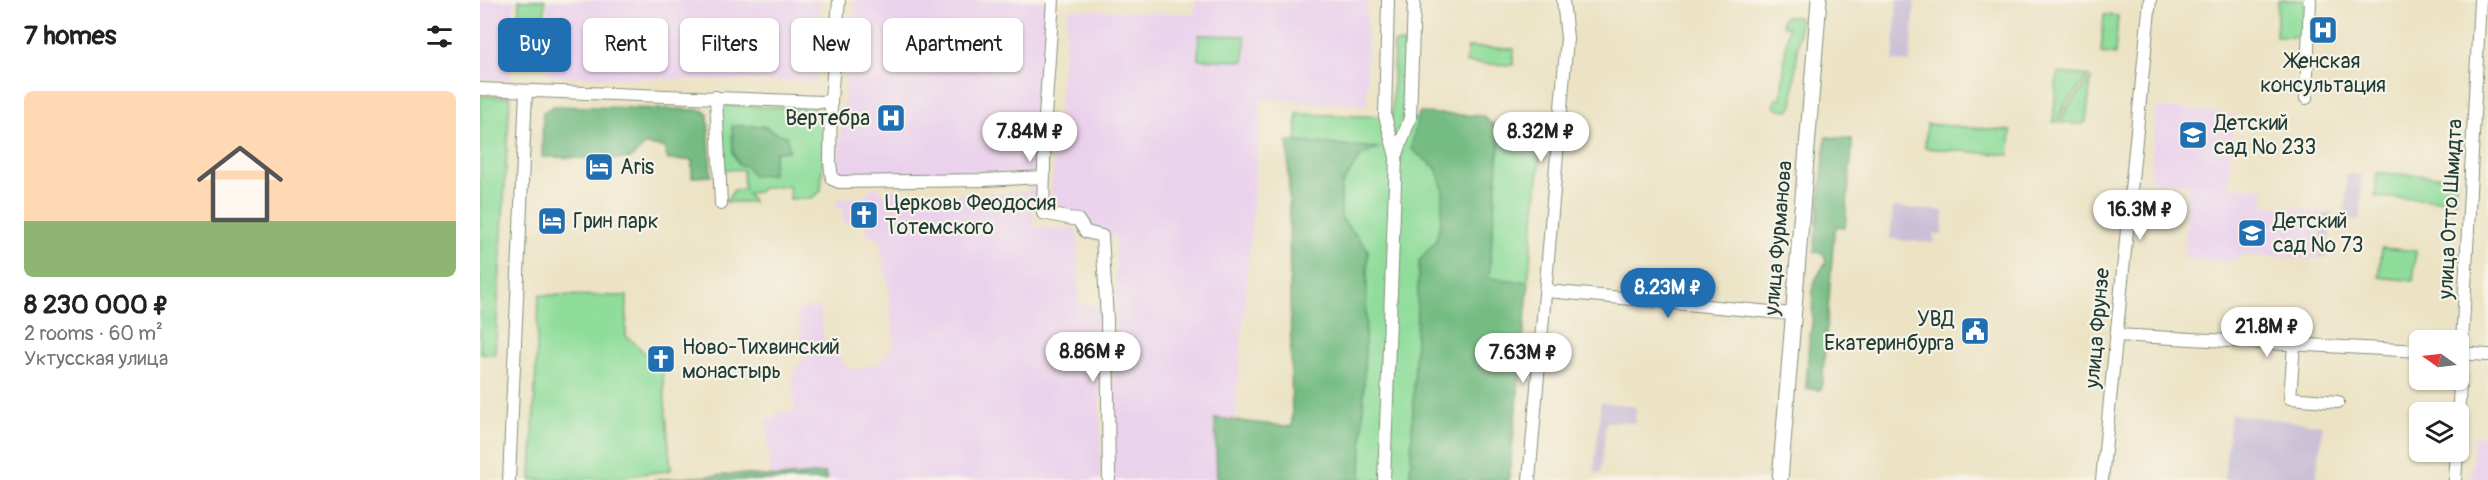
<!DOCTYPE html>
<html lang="en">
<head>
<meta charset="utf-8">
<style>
	:root { --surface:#fff; --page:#f6f6f6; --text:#202124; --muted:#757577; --accent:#1f6fb2 }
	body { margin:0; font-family:Pangolin,sans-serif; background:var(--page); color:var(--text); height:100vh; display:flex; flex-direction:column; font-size:22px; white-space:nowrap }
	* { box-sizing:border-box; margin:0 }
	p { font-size:20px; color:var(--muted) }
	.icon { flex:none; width:33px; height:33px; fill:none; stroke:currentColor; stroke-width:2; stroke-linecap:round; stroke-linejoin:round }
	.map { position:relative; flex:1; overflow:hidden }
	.side { display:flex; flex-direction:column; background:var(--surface); width:480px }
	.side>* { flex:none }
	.banner { position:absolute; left:18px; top:18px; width:570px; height:54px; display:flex; gap:12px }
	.needle { width:39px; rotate:284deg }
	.controls { position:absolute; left:1929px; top:330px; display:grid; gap:12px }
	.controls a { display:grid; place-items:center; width:60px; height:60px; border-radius:9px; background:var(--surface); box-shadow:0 2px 4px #0004; font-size:30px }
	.price { position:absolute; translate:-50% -51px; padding:0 14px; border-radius:21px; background:#fff; color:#222; font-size:20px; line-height:39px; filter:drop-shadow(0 2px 3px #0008) }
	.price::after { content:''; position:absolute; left:50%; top:36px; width:18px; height:14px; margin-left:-9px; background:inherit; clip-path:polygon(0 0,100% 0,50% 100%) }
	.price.selected { background:var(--accent); color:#fff }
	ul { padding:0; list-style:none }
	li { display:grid; align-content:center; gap:12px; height:318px; padding:0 24px }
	li span { display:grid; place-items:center; height:186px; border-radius:9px; color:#555 }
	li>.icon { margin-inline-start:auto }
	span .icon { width:108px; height:108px; fill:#fffc; stroke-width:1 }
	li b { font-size:26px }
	h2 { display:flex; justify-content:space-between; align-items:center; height:72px; padding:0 24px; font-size:26px }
	.pill { padding:0 21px; border-radius:9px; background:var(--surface); box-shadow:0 2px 4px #0004; font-size:21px; line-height:54px }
	.pill.selected { background:var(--accent); color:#fff }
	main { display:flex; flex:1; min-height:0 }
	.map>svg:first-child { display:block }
	.built { fill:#ead1ec }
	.industrial { fill:#cabfd6 }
	.green { fill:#90dd9b; stroke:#588d68; stroke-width:1.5 }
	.forest { fill:#74bc83; stroke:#4a7c5c; stroke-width:1.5 }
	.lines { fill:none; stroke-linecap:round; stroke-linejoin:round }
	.minor-casing { stroke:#86907c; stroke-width:14 }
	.major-casing { stroke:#86907c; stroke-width:17 }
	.minor { stroke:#fff; stroke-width:12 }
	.major { stroke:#fff; stroke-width:15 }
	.labels { text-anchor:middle; stroke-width:4.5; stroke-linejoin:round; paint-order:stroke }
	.poi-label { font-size:21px; fill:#1f3d34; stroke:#f7f3e8; text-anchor:start }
	.street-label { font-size:21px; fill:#1f3d34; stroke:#f7f3e8 }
</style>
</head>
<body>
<main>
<section class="side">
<h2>7 homes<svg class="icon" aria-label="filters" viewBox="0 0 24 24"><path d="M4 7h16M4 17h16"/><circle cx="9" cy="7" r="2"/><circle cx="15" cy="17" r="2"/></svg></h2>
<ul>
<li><span style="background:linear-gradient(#ffd9b3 70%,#8fb573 0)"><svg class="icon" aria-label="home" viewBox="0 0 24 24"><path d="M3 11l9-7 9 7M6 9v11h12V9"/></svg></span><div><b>8 230 000 ₽</b><p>2 rooms · 60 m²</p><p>Уктусская улица</p></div></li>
</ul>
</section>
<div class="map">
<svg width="2008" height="480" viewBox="0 0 2008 480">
	<rect width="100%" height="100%" fill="#f7f3e8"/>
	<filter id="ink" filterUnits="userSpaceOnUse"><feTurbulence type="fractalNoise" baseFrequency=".0167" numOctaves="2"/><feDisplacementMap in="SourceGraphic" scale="12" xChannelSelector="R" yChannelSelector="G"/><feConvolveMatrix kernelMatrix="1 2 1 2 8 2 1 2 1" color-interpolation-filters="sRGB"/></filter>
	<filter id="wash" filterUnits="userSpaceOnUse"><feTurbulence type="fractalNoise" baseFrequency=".008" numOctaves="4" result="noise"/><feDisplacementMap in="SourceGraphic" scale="24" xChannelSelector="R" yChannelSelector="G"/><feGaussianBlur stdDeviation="1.35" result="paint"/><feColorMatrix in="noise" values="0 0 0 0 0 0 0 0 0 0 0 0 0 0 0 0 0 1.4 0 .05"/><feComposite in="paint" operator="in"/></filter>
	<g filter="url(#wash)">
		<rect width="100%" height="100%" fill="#ece3c4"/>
		<!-- built -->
		<path class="built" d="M0,0h35l-4,80 -31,-1z
			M68,0h272l-4,82 -269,-6z
			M375,0h195l-9,173 -205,4z
			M716,0h171v105l-105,-6 -32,381h-118l4,-242 -22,-10 -5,-6 -40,-11 19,-202 126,5z
			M1676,107l78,7 -6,72 36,2v17l57,6 -4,49 -72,-5 -19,7 -42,-4 4,-75 -38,-3z
			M394,187l5,2 4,6 7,-1v-5h10v7l127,-4 3,-5h4l4,7 -5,4 1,30h43l2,77h20l2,175h-330l-5,-61 9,-1v-4l20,-4 -3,-35 11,-17 -6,-48 23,-3 5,38 26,25 27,-6 16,-19 -6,-59 -9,-49h-11l-1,-15 -24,1v-15h-7v-9l30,-2 2,-6z
			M1994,435l14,1v44h-17z"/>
		<!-- industrial -->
		<path class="industrial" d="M1417,0h18l-5,62 -17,-1z
			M1867,174l15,1 -2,45 -16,-1z
			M1413,207l51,4 -2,24 -8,-1 -1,9 -43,-4z
			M1843,213h9l-5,45 -9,-1z
			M1121,402l35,5 -1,16 -29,-1 -5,51 -7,-1z
			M1751,414l92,11 -7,55h-92z"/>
		<!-- green -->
		<path class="green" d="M39,0h26l-2,48h-26z
			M1798,0h26l-1,37h-27z
			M1624,15l14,1 -3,39 -14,-2z
			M1305,16l13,1 2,4 -8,86 -3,3 -13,-1 -2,-5 2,-5h5l7,-72 -5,-1 -1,-5z
			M719,35l46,1 -1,25 -46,-2z
			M914,43h11l-2,75 140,9 -34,353h-218l6,-366 95,3z
			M988,47l46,2 -1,16 -47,-2z
			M1580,73l29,3 -24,29 -8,17h-4l4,-46z
			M1611,79l-5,43 -3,2 -23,-1 7,-15z
			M0,96l30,1 -15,257 -15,-1z
			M244,105l95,4 6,9 -4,73 -9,7 -22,1 -1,-13 -27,2 -3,4 -12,1 6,9h-27l8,-12 10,-1 -1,-19 -19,-1 -3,-59z
			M1447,124l84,7 -2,24 -84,-7z
			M1897,173l79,4 -1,24 -80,-4z
			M1902,248l34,3 -3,30 -34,-4z
			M59,295l88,1 -1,40c13,10 22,22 36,31l9,103 -57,8 -83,2z"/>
		<!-- forest -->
		<path class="forest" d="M74,106l149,4 5,5 3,61 -19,1v-17h-24l-4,-13 -19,-2 -15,14 -88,-2 1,-45z
			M939,113l65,3 16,17 -11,145 40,4 -20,198h-99l9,-219 17,-20 5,-21 2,-31 -7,-21 -25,-19z
			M252,126h32l12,7 11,3 2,15 -14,1 -3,22 -19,2 -7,-10 -7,-1 -6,-12z
			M1346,137l26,2v9l-7,80 -9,-1 -2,6 -12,154 -2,3 -14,-2 3,-47 3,-17 1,-40 13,-22 -3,-9 -9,-1z
			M808,141l90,7 -17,8 -20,30v32l27,31 -7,231h-144l-2,-62 77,9z
			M345,473l2,7h-173l85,-6 42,3z"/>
	</g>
	<g filter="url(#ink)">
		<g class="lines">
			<!-- minor casing -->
			<g class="minor-casing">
				<path id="minor" d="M359,0l-8,100 -1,62 2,17 7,3 145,-2 60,-3
					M573,0l-8,117 -2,96 35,7 8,12 16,4 5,83 2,161
					M0,89l342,13 9,-2
					M236,97l5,107
					M1826,98l4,-98
					M916,157l14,-39 4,-117
					M1067,291l245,23
					M1636,335l304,16
					M1814,345l-4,53 48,4
					M1978,353l30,2
					M1978,421l22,-421
					M29,480l17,-389
					M904,480l12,-323 -11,-41 3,-116
					M1049,480l38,-442 -4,-38
					M1622,480l48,-480
					M1975,480l2,-28"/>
			</g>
			<!-- major casing -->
			<g class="major-casing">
				<path id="major" d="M1300,480l39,-480"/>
			</g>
			<!-- minor -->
			<use href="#minor" class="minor"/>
			<!-- major -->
			<use href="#major" class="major"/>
		</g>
	</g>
	<!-- icons -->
	<defs>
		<g id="hospital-square" transform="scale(1.5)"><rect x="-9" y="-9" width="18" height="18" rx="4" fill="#1f6fb2" stroke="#f7f3e8"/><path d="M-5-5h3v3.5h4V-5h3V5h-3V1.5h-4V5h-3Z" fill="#fff"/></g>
		<g id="school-square" transform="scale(1.5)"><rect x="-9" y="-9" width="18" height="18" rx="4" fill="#1f6fb2" stroke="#f7f3e8"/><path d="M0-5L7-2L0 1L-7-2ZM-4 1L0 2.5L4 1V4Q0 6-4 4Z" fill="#fff"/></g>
		<g id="hotel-square" transform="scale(1.5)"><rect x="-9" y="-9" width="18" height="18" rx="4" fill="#1f6fb2" stroke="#f7f3e8"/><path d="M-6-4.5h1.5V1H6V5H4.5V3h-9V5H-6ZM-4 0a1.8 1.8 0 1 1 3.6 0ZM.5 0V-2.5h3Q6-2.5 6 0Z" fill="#fff"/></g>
		<g id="church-square" transform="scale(1.5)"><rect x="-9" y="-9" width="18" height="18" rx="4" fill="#1f6fb2" stroke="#f7f3e8"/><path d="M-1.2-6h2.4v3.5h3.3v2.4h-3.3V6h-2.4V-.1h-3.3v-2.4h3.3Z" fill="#fff"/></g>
		<g id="civic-square" transform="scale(1.5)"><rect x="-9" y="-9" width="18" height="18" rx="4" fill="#1f6fb2" stroke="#f7f3e8"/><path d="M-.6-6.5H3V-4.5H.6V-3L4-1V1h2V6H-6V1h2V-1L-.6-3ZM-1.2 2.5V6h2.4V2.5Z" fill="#fff"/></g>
	</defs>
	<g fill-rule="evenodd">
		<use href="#hospital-square" x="1843" y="30"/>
		<use href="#hospital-square" x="411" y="118"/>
		<use href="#school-square" x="1713" y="135"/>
		<use href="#hotel-square" x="119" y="167"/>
		<use href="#church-square" x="384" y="215"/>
		<use href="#hotel-square" x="72" y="221"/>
		<use href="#school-square" x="1772" y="233"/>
		<use href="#civic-square" x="1495" y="331"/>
		<use href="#church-square" x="181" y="359"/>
	</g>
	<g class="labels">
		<!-- poi labels -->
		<g class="poi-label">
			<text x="1843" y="68" text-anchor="middle">Женская<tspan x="1843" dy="24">консультация</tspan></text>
			<text x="390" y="125" text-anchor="end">Вертебра</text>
			<text x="1734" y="130">Детский<tspan x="1734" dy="24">сад № 233</tspan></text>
			<text x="140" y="174">Aris</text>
			<text x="405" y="210">Церковь Феодосия<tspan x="405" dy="24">Тотемского</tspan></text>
			<text x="93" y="228">Грин парк</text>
			<text x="1793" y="228">Детский<tspan x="1793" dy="24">сад № 73</tspan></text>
			<text x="1474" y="326" text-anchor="end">УВД<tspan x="1474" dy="24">Екатеринбурга</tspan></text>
			<text x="202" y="354">Ново-Тихвинский<tspan x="202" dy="24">монастырь</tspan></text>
		</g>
		<!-- street labels -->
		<g class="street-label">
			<text transform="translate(1970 209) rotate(-87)" y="7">улица Отто Шмидта</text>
			<text transform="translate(1298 238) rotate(-85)" y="7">улица Фурманова</text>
			<text transform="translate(1617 328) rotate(-85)" y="7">улица Фрунзе</text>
		</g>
	</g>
</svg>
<div class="controls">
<a><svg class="needle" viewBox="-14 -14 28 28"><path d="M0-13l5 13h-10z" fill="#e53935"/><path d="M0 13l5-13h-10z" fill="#757577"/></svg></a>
<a><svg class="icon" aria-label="layers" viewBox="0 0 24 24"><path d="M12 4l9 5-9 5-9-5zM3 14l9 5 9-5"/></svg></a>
</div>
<b class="price" style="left:550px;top:163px">7.84M ₽</b>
<b class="price" style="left:1061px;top:163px">8.32M ₽</b>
<b class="price" style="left:1660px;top:241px">16.3M ₽</b>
<b class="price selected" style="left:1188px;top:319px">8.23M ₽</b>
<b class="price" style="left:1787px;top:358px">21.8M ₽</b>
<b class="price" style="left:613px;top:383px">8.86M ₽</b>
<b class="price" style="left:1043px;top:384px">7.63M ₽</b>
<div class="banner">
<a class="pill selected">Buy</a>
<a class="pill">Rent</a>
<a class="pill">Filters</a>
<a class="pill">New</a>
<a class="pill">Apartment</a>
</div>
</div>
</main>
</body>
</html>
